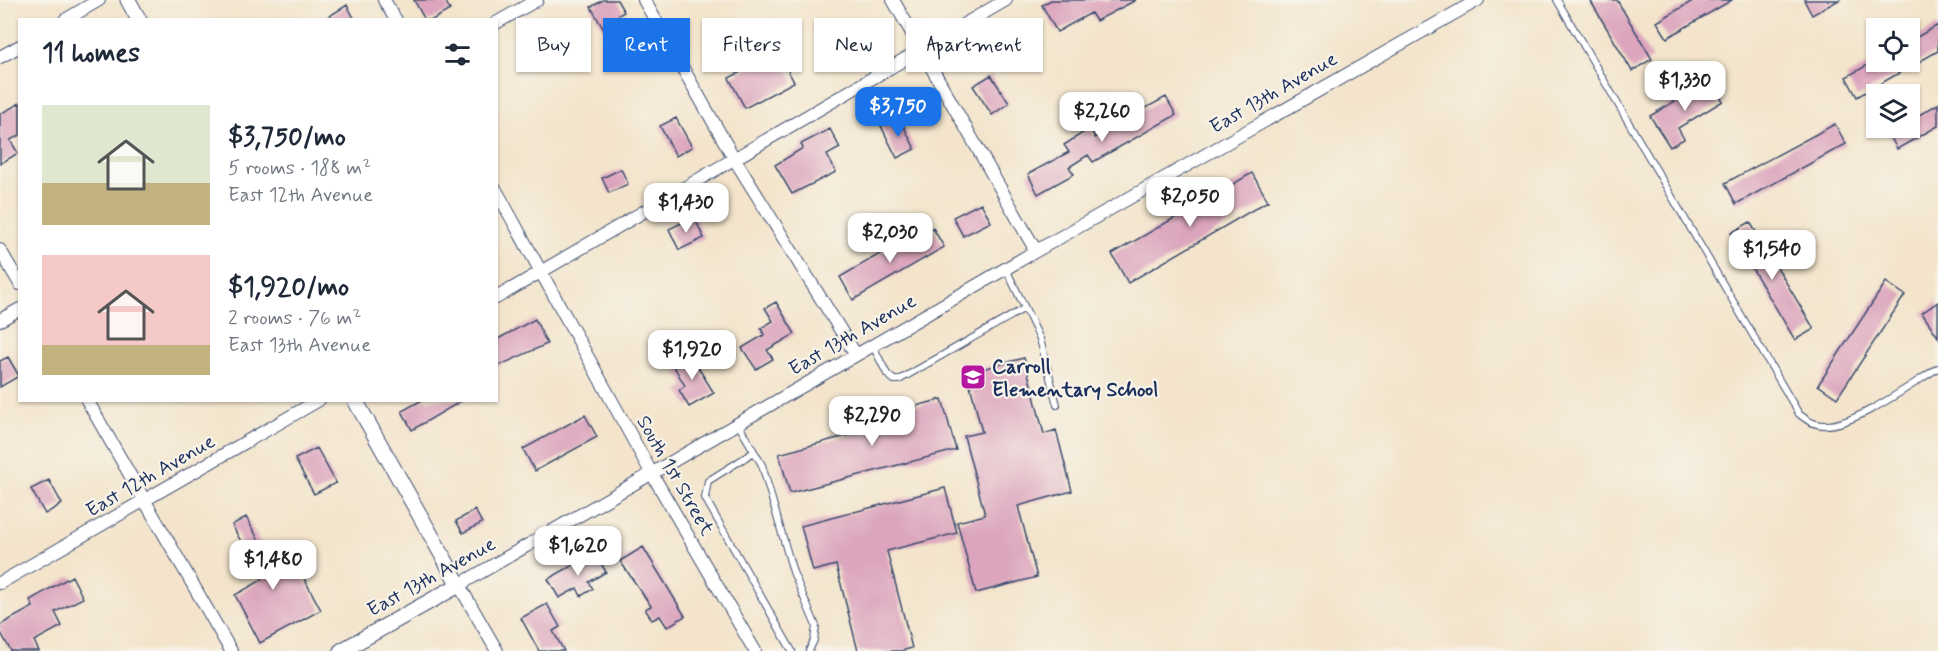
<!DOCTYPE html>
<html lang="en">
<head>
<meta charset="utf-8">
<style>
	:root { --surface:#fff; --page:#f2f2f3; --text:#1f2937; --muted:#747a83; --accent:#1a73e8 }
	body { margin:0; font-family:Mynerve,sans-serif; background:var(--page); color:var(--text); height:100vh; display:flex; flex-direction:column; font-size:22px; white-space:nowrap }
	* { box-sizing:border-box; margin:0 }
	p { font-size:20px; color:var(--muted) }
	.icon { flex:none; width:33px; height:33px; fill:none; stroke:currentColor; stroke-width:2; stroke-linecap:round; stroke-linejoin:round }
	.map { position:relative; flex:1; overflow:hidden }
	.panel { position:absolute; left:18px; top:18px; width:480px; height:384px; display:flex; flex-direction:column; background:var(--surface); border-radius:0px; box-shadow:0 2px 4px #0004 }
	.panel>* { flex:none }
	.hud { position:absolute; left:516px; top:18px; width:570px; height:54px; display:flex; gap:12px }
	.fabs { position:absolute; left:1866px; top:18px; display:grid; gap:12px }
	.fabs a { display:grid; place-items:center; width:54px; height:54px; border-radius:0px; background:var(--surface); box-shadow:0 2px 4px #0004; font-size:30px }
	.price { position:absolute; translate:-50% -51px; padding:0 14px; border-radius:12px; background:#fff; color:#222; font-size:20px; line-height:39px; filter:drop-shadow(0 2px 3px #0008) }
	.price::after { content:''; position:absolute; left:50%; top:36px; width:18px; height:14px; margin-left:-9px; background:inherit; clip-path:polygon(0 0,100% 0,50% 100%) }
	.price.current { background:var(--accent); color:#fff }
	ul { padding:0; list-style:none }
	li { display:flex; align-items:center; gap:18px; height:150px; padding:0 24px }
	li span { display:grid; place-items:center; flex:none; width:168px; height:120px; border-radius:0px; color:#555 }
	li>.icon { margin-inline-start:auto }
	span .icon { width:72px; height:72px; fill:#fffc; stroke-width:1 }
	li b { font-size:26px }
	h2 { display:flex; justify-content:space-between; align-items:center; height:72px; padding:0 24px; font-size:26px }
	.chip { padding:0 21px; border-radius:0px; background:var(--surface); box-shadow:0 2px 4px #0004; font-size:21px; line-height:54px }
	.chip.current { background:var(--accent); color:#fff }
	.map>svg:first-child { display:block }
	.building { fill:#dca5bd }
	.lines { fill:none; stroke-linecap:round; stroke-linejoin:round }
	.service-casing { stroke:#3b4a6e; stroke-width:8 }
	.minor-casing { stroke:#3b4a6e; stroke-width:14 }
	.tertiary-casing { stroke:#3b4a6e; stroke-width:17 }
	.service { stroke:#fff; stroke-width:6 }
	.minor { stroke:#fff; stroke-width:12 }
	.tertiary { stroke:#fff; stroke-width:15 }
	.labels { text-anchor:middle; stroke-width:4.5; stroke-linejoin:round; paint-order:stroke }
	.street-label { font-size:20px; fill:#1b2f5e; stroke:#f7f3e8 }
	.poi-label { font-size:20px; font-weight:bold; fill:#1b2f5e; stroke:#f7f3e8; text-anchor:start }
</style>
</head>
<body>
<div class="map">
<svg width="1938" height="651" viewBox="0 0 1938 651">
	<rect width="100%" height="100%" fill="#f7f3e8"/>
	<filter id="ink" filterUnits="userSpaceOnUse"><feTurbulence type="fractalNoise" baseFrequency=".0167" numOctaves="2"/><feDisplacementMap in="SourceGraphic" scale="12" xChannelSelector="R" yChannelSelector="G"/><feConvolveMatrix kernelMatrix="1 2 1 2 8 2 1 2 1" color-interpolation-filters="sRGB"/></filter>
	<filter id="wash" filterUnits="userSpaceOnUse"><feTurbulence type="fractalNoise" baseFrequency=".008" numOctaves="4" result="noise"/><feDisplacementMap in="SourceGraphic" scale="24" xChannelSelector="R" yChannelSelector="G"/><feGaussianBlur stdDeviation="1.35" result="paint"/><feColorMatrix in="noise" values="0 0 0 0 0 0 0 0 0 0 0 0 0 0 0 0 0 1.4 0 .05"/><feComposite in="paint" operator="in"/></filter>
	<g filter="url(#wash)">
		<rect width="100%" height="100%" fill="#f3e4cb"/>
		<g id="blocks">
			<!-- building -->
			<path class="building" d="M414,0h31l5,10 -18,10h-7z
				M603,0h14l7,12 -12,7 3,7 -10,6 -14,-25z
				M1051,0h85l-40,21 -5,-8 -34,19 -15,-27z
				M1590,0h27l35,59 -20,12z
				M1694,0h38l-65,38 -10,-16z
				M1804,0h35l-27,15z
				M347,5l8,15h-32z
				M1938,25v26l-81,46 -11,-20 27,-15h37v-21z
				M546,31l15,25 -17,10 -15,-24z
				M773,55l4,8 5,-3 12,22 -49,26 -16,-30z
				M991,75l18,28 -17,12 -19,-29z
				M1710,80l13,21 -45,27 6,11 -14,8 -20,-31z
				M1166,97l10,18 -83,47 -5,-7 -19,12 5,7 -36,20 -10,-20 41,-22 -5,-7 26,-17 5,10 24,-14 -5,-9 14,-8 5,8z
				M20,103v32l-10,5 8,13 -18,11v-50z
				M1938,104v22l-41,23 -9,-17 8,-4h14v-8z
				M899,117l16,32 -18,9 -16,-32z
				M676,118l16,29 -16,9 -16,-30z
				M1835,124l11,20 -110,60 -11,-21z
				M830,129l10,19 -13,7 9,17 -44,22 -17,-29 28,-17 -2,-4z
				M621,169l7,15 -19,9 -7,-15z
				M1252,173l16,28 -140,82 -16,-29z
				M981,203l10,19 -28,14 -10,-19z
				M694,217l10,21 -25,12 -10,-21z
				M1750,222l64,107 -19,11 -64,-107z
				M933,228l11,19 -91,53 -13,-23 50,-29 3,4z
				M1886,282l19,13 -68,103 -19,-13z
				M776,302l19,32 -28,16 6,9 -17,10 -14,-21 22,-13 -3,-7 12,-7 -8,-13z
				M1938,302v35l-16,-24z
				M535,319l12,25 -51,23v-27z
				M689,353l25,40 -25,14 -10,-17 6,-4 -13,-23z
				M8,357l11,19 -19,11v-26z
				M1024,358l20,76 12,-4 16,61 -54,15 19,71 -61,16 -19,-71 28,-7 -21,-79 18,-4 -15,-59z
				M942,399l14,51 -166,43 -11,-39 74,-20 -3,-10z
				M422,400h41l-51,30 -10,-19z
				M585,415l12,22 -62,34 -12,-22z
				M317,448l19,35 -22,11 -19,-35z
				M49,480l13,24 -17,10 -14,-25z
				M945,488l12,45 -70,18 25,97 -11,3h-43l-22,-86 -23,6 -12,-45z
				M475,510l7,13 -19,10 -7,-12z
				M246,517l29,53 19,-10 27,50 -61,33 -25,-48 27,-15 -30,-55z
				M643,547l42,69 -18,11 -7,-11 -8,4 -7,-11 6,-3 -31,-45z
				M595,553l11,19 -17,10 4,7 -12,7 -4,-8 -18,10 -11,-19z
				M72,576l11,22 -28,14 7,14 -28,15 5,10h-28l-11,-20v-6l33,-18 -3,-7z
				M547,604l13,23 -7,4 11,20h-25l-18,-33z"/>
		</g>
	</g>
	<g filter="url(#ink)">
		<use href="#blocks" fill-opacity="0" stroke="#3b4a6e" stroke-width="1.5"/>
		<g class="lines">
			<!-- service casing -->
			<g class="service-casing">
				<path id="service" d="M1557,0l242,414c9,7 15,11 25,11 29,2 88,-41 114,-57
					M1025,308l15,31 17,66
					M873,346l14,28 7,6h5l126,-72 -19,-39
					M738,424l24,41 31,107 23,54 -2,14 -5,11
					M754,452l-46,29 -3,17 87,153"/>
			</g>
			<!-- minor casing -->
			<g class="minor-casing">
				<path id="minor" d="M384,0l12,20
					M644,0l91,160 121,195
					M893,0l143,251
					M65,20l34,-20
					M496,23l41,-23
					M0,57l20,-11
					M496,190l156,284 103,177
					M0,250l20,34
					M496,298l510,-298
					M0,320l20,-11
					M87,400l144,251
					M0,583l319,-183
					M497,651l-38,-66 577,-334 442,-251"/>
			</g>
			<!-- tertiary casing -->
			<g class="tertiary-casing">
				<path id="tertiary" d="M128,0l11,20
					M341,651l118,-66 -104,-185"/>
			</g>
			<!-- service -->
			<use href="#service" class="service"/>
			<!-- minor -->
			<use href="#minor" class="minor"/>
			<!-- tertiary -->
			<use href="#tertiary" class="tertiary"/>
		</g>
	</g>
	<!-- icons -->
	<defs>
		<g id="school-square" transform="scale(1.35)"><rect x="-9" y="-9" width="18" height="18" rx="4" fill="#b5179e" stroke="#f7f3e8"/><path d="M0-5L7-2L0 1L-7-2ZM-4 1L0 2.5L4 1V4Q0 6-4 4Z" fill="#fff"/></g>
	</defs>
	<g fill-rule="evenodd">
		<use href="#school-square" x="973" y="377"/>
	</g>
	<g class="labels">
		<!-- street labels -->
		<g class="street-label">
			<text transform="translate(1273 92) rotate(-30)" y="7">East 13th Avenue</text>
			<text transform="translate(852 334) rotate(-30)" y="7">East 13th Avenue</text>
			<text transform="translate(150 475) rotate(-30)" y="7">East 12th Avenue</text>
			<text transform="translate(676 475) rotate(60)" y="7">South 1st Street</text>
			<text transform="translate(431 576) rotate(-29)" y="7">East 13th Avenue</text>
		</g>
		<!-- poi labels -->
		<g class="poi-label">
			<text x="992" y="373">Carroll<tspan x="992" dy="23">Elementary School</tspan></text>
		</g>
	</g>
</svg>
<div class="fabs">
<a><svg class="icon" aria-label="locate" viewBox="0 0 24 24"><circle cx="12" cy="12" r="6"/><path d="M12 2v4M12 18v4M2 12h4M18 12h4"/></svg></a>
<a><svg class="icon" aria-label="layers" viewBox="0 0 24 24"><path d="M12 4l9 5-9 5-9-5zM3 14l9 5 9-5"/></svg></a>
</div>
<b class="price" style="left:1685px;top:112px">$1,330</b>
<b class="price current" style="left:898px;top:138px">$3,750</b>
<b class="price" style="left:1102px;top:143px">$2,260</b>
<b class="price" style="left:1190px;top:228px">$2,050</b>
<b class="price" style="left:686px;top:234px">$1,430</b>
<b class="price" style="left:890px;top:264px">$2,030</b>
<b class="price" style="left:1772px;top:281px">$1,540</b>
<b class="price" style="left:692px;top:381px">$1,920</b>
<b class="price" style="left:872px;top:447px">$2,290</b>
<b class="price" style="left:578px;top:577px">$1,620</b>
<b class="price" style="left:273px;top:591px">$1,480</b>
<div class="hud">
<a class="chip">Buy</a>
<a class="chip current">Rent</a>
<a class="chip">Filters</a>
<a class="chip">New</a>
<a class="chip">Apartment</a>
</div>
<section class="panel">
<h2>11 homes<svg class="icon" aria-label="filters" viewBox="0 0 24 24"><path d="M4 7h16M4 17h16"/><circle cx="9" cy="7" r="2"/><circle cx="15" cy="17" r="2"/></svg></h2>
<ul>
<li><span style="background:linear-gradient(#dfe7d0 65%,#c2b280 0)"><svg class="icon" aria-label="home" viewBox="0 0 24 24"><path d="M3 11l9-7 9 7M6 9v11h12V9"/></svg></span><div><b>$3,750/mo</b><p>5 rooms · 188 m²</p><p>East 12th Avenue</p></div></li>
<li><span style="background:linear-gradient(#f6c9c9 75%,#c2b280 0)"><svg class="icon" aria-label="home" viewBox="0 0 24 24"><path d="M3 11l9-7 9 7M6 9v11h12V9"/></svg></span><div><b>$1,920/mo</b><p>2 rooms · 76 m²</p><p>East 13th Avenue</p></div></li>
</ul>
</section>
</div>
</body>
</html>
